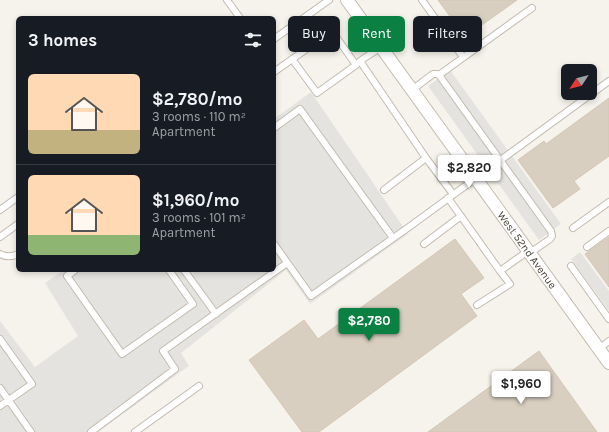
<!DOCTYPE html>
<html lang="en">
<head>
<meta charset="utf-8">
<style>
	:root { --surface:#171b24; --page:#20242c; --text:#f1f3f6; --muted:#9ea1a6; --line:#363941; --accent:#0b8043 }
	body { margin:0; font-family:Karla,sans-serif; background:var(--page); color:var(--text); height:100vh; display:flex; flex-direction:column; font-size:15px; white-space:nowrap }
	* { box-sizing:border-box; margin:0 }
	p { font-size:13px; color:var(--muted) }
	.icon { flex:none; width:22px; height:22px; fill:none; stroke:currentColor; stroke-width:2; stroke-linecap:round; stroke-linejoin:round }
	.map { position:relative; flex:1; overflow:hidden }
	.drawer { position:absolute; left:16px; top:16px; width:260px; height:256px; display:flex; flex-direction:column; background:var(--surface); border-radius:6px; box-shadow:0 2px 6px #0003 }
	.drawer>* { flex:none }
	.guide { position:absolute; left:288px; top:16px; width:261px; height:36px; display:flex; gap:8px }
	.needle { width:26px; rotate:234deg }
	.fabs { position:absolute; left:561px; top:64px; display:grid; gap:8px }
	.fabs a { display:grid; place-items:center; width:36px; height:36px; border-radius:6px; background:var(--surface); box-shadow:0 2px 6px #0003; font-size:20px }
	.price { position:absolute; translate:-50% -34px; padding:0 9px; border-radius:4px; background:#fff; color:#222; font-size:13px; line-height:26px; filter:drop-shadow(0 1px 2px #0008) }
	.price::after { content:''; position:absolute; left:50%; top:24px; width:12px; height:9px; margin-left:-6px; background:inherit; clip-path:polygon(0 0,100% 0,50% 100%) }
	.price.current { background:var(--accent); color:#fff }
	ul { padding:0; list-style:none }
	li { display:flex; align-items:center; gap:12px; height:100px; padding:0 12px }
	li+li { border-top:1px solid var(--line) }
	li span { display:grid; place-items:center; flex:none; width:112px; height:80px; border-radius:6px; color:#555 }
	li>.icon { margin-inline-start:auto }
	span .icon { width:48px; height:48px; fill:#fffc; stroke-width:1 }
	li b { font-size:17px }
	h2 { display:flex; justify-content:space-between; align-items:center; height:48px; padding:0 12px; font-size:17px }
	.pill { padding:0 14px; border-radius:6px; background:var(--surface); box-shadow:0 2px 6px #0003; font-size:14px; line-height:36px }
	.pill.current { background:var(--accent); color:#fff }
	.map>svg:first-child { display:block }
	.parking { fill:#e5e3e0 }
	.building { fill:#d8cfc1; stroke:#d3c7b4 }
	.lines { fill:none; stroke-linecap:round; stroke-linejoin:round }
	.service-casing { stroke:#c2bbae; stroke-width:8 }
	.minor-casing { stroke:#c2bbae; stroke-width:14 }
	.service { stroke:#fff; stroke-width:6 }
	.minor { stroke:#fff; stroke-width:12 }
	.labels { text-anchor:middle; stroke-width:4; stroke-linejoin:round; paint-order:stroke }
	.street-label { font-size:11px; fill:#4b4439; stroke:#fff }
</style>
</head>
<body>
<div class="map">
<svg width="609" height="432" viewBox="0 0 609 432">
	<rect width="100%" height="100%" fill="#f6f3ec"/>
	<!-- parking -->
	<path class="parking" d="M450,70l111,154 -22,16 -111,-154z
		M311,92l97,142 -98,70 -24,-34 -105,83 8,13 -91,66h-98v-111l35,46 43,-31 -33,-53 19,-13h210v-151z
		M580,252l29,39v20l-38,-52z"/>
	<!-- building -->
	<path class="building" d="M438,0h79l-52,37z
		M609,98v58l-35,25 6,8 -27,19 -35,-48 26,-19 2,3z
		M609,237v50l-24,-33z
		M455,239l29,39 -23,16 16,22 -158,116h-17l-53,-72 55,-40 14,19z
		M539,351l58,81h-169z"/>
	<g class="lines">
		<!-- service casing -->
		<g class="service-casing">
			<path id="service" d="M227,0l13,18
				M422,0l41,57
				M274,39l55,-39
				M381,47l-21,14 66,97
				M274,72l58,-41 24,34 -39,28 -25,-34
				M439,75l112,156 1,5 -2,3 -20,14
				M412,90l21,-16h4l2,1 93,-67
				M274,128l26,-19 93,129
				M384,190l42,-32 27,36
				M448,198l52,73 28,-20
				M0,210l18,-13
				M573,228l36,-26
				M0,237l18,-13
				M274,244l37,52 98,-69 200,-146
				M424,244l37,-28
				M587,247l22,-16
				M0,254c6,3 12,3 18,0
				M571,266l38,53
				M75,270l-8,6 55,78 71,-50 -24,-34
				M184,270l32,44
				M477,305l33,-21 -10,-13
				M0,339l32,45 -32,22
				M599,349l10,-8
				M0,388l31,44
				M91,432l84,-63 -12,-18 124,-88
				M135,432l64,-46"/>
		</g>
		<!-- minor casing -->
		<g class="minor-casing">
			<g id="minor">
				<path id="s1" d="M347,0l262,363"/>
			</g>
		</g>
		<!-- service -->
		<use href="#service" class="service"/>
		<!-- minor -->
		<use href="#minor" class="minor"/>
	</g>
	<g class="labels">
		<!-- street labels -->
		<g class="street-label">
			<text dy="4" stroke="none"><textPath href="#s1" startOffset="308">West 52nd Avenue</textPath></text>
		</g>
	</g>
</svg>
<div class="fabs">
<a><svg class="needle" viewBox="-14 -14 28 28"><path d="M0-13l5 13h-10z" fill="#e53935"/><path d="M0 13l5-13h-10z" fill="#9ea1a6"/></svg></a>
</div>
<b class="price" style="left:469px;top:189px">$2,820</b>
<b class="price current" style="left:369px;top:342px">$2,780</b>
<b class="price" style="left:521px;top:405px">$1,960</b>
<div class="guide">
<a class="pill">Buy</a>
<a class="pill current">Rent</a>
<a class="pill">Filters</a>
</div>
<section class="drawer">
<h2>3 homes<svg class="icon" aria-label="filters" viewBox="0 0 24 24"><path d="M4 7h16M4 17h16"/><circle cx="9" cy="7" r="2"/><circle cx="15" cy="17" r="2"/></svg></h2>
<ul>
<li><span style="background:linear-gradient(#ffd9b3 70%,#c2b280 0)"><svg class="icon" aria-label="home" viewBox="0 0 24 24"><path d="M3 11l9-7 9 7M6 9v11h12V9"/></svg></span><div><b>$2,780/mo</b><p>3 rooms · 110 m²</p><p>Apartment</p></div></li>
<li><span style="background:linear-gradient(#ffd9b3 75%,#8fb573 0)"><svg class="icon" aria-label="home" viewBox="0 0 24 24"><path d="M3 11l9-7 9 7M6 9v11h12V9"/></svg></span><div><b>$1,960/mo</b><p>3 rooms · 101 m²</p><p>Apartment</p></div></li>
</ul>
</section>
</div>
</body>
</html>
